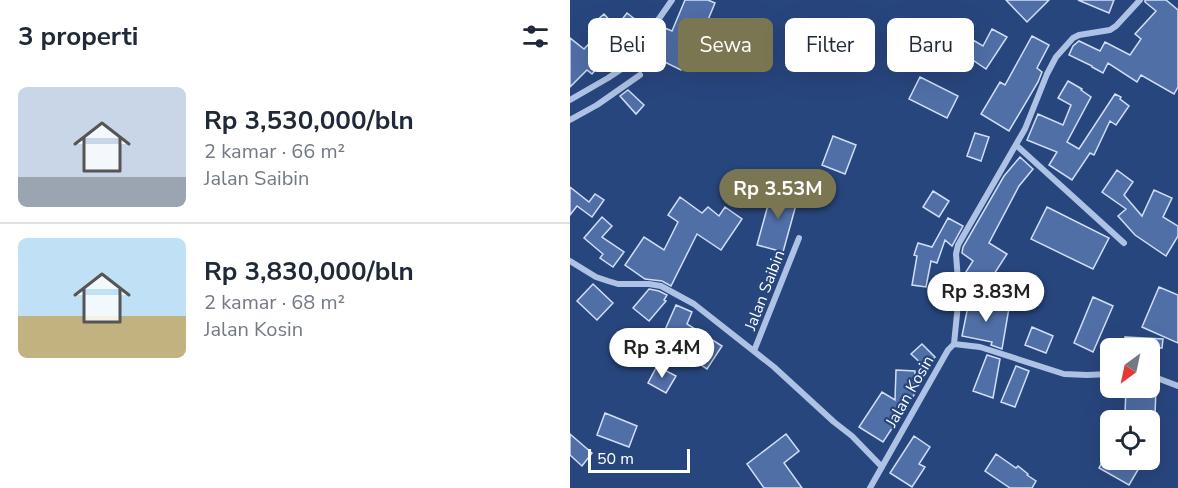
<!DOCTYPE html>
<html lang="id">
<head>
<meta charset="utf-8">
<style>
	:root { --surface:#fff; --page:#f2f2f3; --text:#1f2937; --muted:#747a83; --line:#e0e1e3; --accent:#7b7652 }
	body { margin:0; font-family:"Nunito Sans",sans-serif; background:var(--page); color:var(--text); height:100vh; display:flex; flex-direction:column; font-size:22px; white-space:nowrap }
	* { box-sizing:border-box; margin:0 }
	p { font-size:20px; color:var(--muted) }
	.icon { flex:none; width:33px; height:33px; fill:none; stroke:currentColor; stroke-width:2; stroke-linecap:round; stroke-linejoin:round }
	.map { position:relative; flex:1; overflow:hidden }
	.panel { display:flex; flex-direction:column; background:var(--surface); width:570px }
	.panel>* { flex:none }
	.banner { position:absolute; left:18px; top:18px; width:500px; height:54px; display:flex; gap:12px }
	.needle { width:39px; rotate:213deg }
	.tools { position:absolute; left:530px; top:338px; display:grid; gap:12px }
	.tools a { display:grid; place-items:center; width:60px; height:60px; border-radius:9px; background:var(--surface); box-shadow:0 6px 24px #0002; font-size:30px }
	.scale { position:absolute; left:18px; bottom:15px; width:102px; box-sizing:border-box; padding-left:6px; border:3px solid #fff; border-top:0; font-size:16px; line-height:21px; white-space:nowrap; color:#fff; -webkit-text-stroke:4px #28467e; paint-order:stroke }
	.price { position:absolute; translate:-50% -51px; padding:0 14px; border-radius:21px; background:#fff; color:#222; font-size:20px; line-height:39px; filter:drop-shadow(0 2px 3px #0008) }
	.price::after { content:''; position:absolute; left:50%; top:36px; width:18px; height:14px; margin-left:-9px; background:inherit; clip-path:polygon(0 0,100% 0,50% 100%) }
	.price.current { background:var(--accent); color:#fff }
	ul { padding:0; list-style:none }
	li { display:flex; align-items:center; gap:18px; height:150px; padding:0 18px }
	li+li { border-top:2px solid var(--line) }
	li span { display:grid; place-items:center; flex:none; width:168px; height:120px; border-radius:9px; color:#555 }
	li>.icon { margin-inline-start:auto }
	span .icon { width:72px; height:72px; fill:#fffc; stroke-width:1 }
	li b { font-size:26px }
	h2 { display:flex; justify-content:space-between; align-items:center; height:72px; padding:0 18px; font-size:26px }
	.pill { padding:0 21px; border-radius:9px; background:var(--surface); box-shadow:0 6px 24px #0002; font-size:21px; line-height:54px }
	.pill.current { background:var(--accent); color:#fff }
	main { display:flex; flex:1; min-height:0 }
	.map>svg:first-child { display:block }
	.building { fill:#506fa7; stroke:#d1def4; stroke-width:1.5 }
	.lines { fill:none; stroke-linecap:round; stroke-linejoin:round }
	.minor { stroke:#aec2e5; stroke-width:6 }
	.labels { text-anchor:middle; stroke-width:4.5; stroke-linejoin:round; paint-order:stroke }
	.street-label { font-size:16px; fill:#fff; stroke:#28467e }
</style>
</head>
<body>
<main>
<section class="panel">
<h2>3 properti<svg class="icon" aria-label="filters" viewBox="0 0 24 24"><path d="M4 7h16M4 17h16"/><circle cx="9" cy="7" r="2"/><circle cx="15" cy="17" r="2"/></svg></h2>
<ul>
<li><span style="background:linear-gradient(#c9d6e8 75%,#9aa5b1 0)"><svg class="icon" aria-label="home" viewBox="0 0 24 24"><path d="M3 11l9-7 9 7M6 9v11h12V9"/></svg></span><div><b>Rp 3,530,000/bln</b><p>2 kamar · 66 m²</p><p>Jalan Saibin</p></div></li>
<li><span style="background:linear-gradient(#bfe0f5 65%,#c2b280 0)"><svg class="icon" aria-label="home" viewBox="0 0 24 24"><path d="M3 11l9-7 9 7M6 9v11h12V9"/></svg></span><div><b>Rp 3,830,000/bln</b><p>2 kamar · 68 m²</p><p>Jalan Kosin</p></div></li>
</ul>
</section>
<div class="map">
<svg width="608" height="488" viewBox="0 0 608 488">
	<rect width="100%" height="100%" fill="#28467e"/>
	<!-- building -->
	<path class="building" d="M115,0h23l7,3 -10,24 -3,-2 -21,45 -29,-14 13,-28 7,3z
		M436,0h43l-22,22z
		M508,0h36l-5,13z
		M575,0h21l12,10v77l-4,7 -33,-19 -4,7 -29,-19 -5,10 -11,-6v-1l-23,-11 4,-9 6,-5 21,10 5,-9 25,13 11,-16 -6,-5 21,-23 -11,-9z
		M57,13l19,15 -6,9 -17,15 -2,-2 -11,13 -5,-5 -13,16 -5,-4 -17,17v-49l14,11 18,-19 -7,-8 9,-8 12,13z
		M422,29l15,8 -21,32 -22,-15 9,-14 10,6z
		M462,36l17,9 -12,23 5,4 -4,10 -29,49 -28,-17 19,-32 5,3z
		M350,77l38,19 -11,22 -38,-19z
		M498,81l14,8 -1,1 10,7 -24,45 12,7 36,-55 6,3 -1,2 9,7 -13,19 -6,-4 -16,34 -4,-2 -18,27 -23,-15 8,-13 -30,-12 11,-26 25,11 8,-20 -13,-7z
		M58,90l16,15 -8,9 -16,-18z
		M405,133l14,4 -8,24 -14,-5z
		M263,136l23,9 -11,29 -23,-9z
		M450,157l13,12 -14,17 -30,57 18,11 -22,34 -21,-13 9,-14 -11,-8 1,-6 41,-71z
		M547,170l16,12 -9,13 18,21 12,-26 18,8 -9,19 15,9v10l-12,20 -31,-21 -17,-19 8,-7 -24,-17z
		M0,187l19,15 6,-8 9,6 -12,17 -15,-11 -7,9z
		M203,187l26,7 -16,58 -26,-7z
		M363,191l16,10 -10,16 -16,-10z
		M110,197l22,16 6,-6 11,9 6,-9 17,12 -21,31 -24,-16 -26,52 -9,-5 -17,-2 -20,-14 19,-28 20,13 14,-28 -10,-7z
		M477,207l62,31 -16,31 -62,-30z
		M32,217l10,9 -10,11 22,15 -11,15 -13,-9 3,-4 -19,-16z
		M378,218l15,8 -11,20 -7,-6 -8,23 -6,-2 -5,26 -14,-2 5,-29 -3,-1 4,-12 14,4z
		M23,284l20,19 -16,17 -20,-19z
		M589,287l19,8v48l-36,-16z
		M79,289l10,2 8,4 -3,5 2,1 -17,20 -16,-13z
		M523,297l20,9 -20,46 -19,-9z
		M399,301l40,7 -7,41 -11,-4 1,-3 -30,-6z
		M106,305l16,7 -5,12 35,22 -15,23 -20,-13 2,-3 -29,-12z
		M462,327l21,9 -7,17 -21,-8z
		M555,337l38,2 -1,9h-38z
		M352,344l13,13 -10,10 -14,-13z
		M417,355l13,4 -7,39 -20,-7z
		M87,366l19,10 -10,17 -18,-10z
		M446,366l13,5 -14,36 -14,-5z
		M326,370l19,1 -1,24 -31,47 -24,-15 23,-35 13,8z
		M556,387h30l-1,29 -30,-2z
		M35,413l32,13 -8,21 -32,-12z
		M0,434l22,19 -10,13 -12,-11z
		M216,434l13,17 -15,12 18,25h-38l-17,-24z
		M344,436l16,11 -11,17 6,3 -13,20 -22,-14z
		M426,454l20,14 2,-2 10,8 -1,1 9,6 -4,7h-22l-25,-17z
		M534,459h31l7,4 -13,22 -30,-17z"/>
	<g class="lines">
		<!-- minor -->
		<path class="minor" d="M0,100l38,-22 18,-12 46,-66
			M0,120l27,-15 43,-30
			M446,145l108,98
			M0,261l26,16 12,4 10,3h31l12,2 33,18 80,63 60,55 18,14 30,31
			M384,344l5,-50 -3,-40 2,-9 67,-116 22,-55 9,-17 17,-19 6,-3 31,-5 6,-4 24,-26
			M184,351l45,-113
			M579,375l29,11
			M300,488l78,-138 6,-6 26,3 84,27 23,1 23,-1"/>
	</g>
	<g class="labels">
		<!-- street labels -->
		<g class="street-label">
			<text transform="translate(194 290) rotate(-69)" y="6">Jalan Saibin</text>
			<text transform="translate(339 391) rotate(-60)" y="6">Jalan Kosin</text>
		</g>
	</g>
</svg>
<div class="tools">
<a><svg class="needle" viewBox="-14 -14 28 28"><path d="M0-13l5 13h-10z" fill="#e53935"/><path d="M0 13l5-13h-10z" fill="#747a83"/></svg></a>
<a><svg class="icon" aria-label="locate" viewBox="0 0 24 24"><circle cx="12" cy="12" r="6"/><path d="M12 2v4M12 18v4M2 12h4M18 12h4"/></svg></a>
</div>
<div class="scale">50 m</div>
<b class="price current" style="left:208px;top:220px">Rp 3.53M</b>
<b class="price" style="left:416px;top:323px">Rp 3.83M</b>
<b class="price" style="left:92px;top:379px">Rp 3.4M</b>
<div class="banner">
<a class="pill">Beli</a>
<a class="pill current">Sewa</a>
<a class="pill">Filter</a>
<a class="pill">Baru</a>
</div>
</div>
</main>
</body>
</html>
